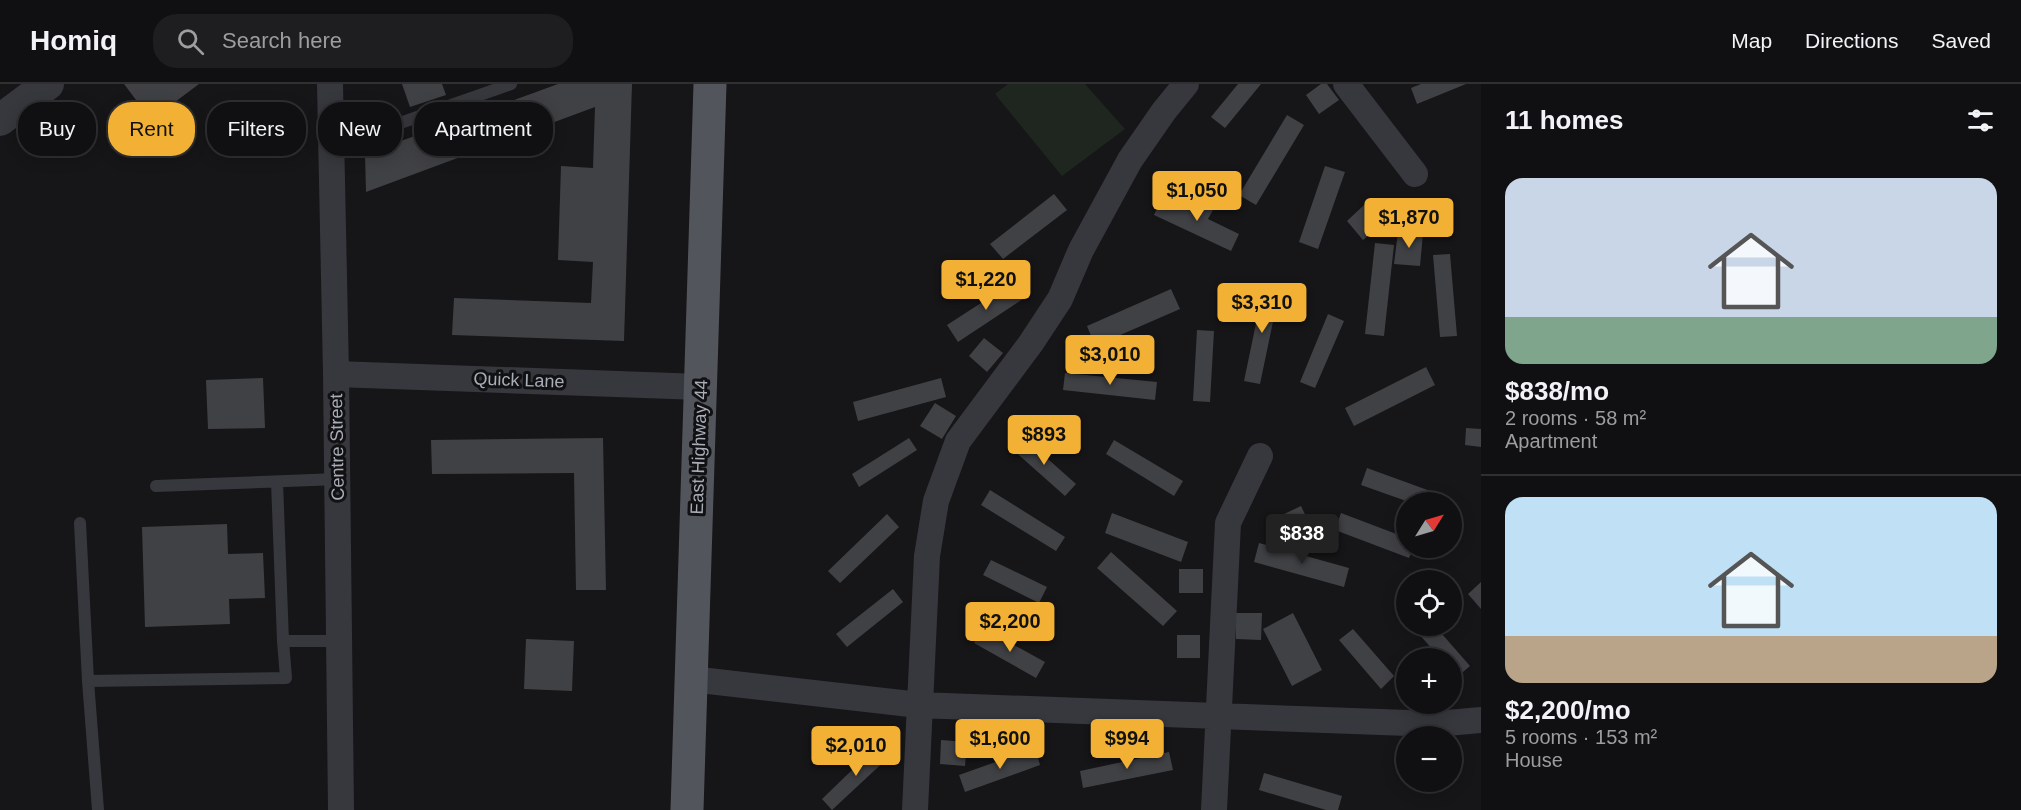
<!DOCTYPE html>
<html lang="en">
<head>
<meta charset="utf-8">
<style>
	:root { --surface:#101012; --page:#1e1e20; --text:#f1f3f6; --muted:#9c9d9f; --line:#303032; --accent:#f2b134 }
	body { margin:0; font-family:Arial,sans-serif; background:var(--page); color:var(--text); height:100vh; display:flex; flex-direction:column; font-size:22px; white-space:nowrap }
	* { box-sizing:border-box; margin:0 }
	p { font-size:20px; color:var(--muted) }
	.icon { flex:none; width:33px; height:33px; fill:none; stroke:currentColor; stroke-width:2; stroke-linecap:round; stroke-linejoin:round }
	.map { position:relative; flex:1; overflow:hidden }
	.sheet { display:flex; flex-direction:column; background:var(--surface); width:540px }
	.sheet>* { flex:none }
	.hud { position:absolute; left:18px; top:18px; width:570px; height:54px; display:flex; gap:12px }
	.needle { width:39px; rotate:53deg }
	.controls { position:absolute; left:1396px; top:408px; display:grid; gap:12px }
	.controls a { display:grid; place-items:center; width:66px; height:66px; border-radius:50%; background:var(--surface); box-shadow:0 3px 15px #0003,0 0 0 2px var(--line); font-size:30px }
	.price { position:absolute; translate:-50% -51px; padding:0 14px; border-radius:6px; background:var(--accent); color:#111; font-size:20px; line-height:39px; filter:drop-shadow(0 2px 3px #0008) }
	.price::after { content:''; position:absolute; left:50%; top:36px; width:18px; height:14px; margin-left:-9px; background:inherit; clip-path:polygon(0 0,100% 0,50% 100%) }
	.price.selected { background:#222; color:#fff }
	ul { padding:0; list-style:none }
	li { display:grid; align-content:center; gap:12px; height:318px; padding:0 24px }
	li+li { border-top:2px solid var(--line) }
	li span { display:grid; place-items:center; height:186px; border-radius:18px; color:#555 }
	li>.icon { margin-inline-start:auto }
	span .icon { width:108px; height:108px; fill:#fffc; stroke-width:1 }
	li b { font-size:26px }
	h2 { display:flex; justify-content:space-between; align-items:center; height:72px; padding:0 24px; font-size:26px }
	.pill { padding:0 21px; border-radius:24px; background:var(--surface); box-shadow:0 3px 15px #0003,0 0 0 2px var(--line); font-size:21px; line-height:54px }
	.pill.selected { background:var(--accent); color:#111 }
	header { display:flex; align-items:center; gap:36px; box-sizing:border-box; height:84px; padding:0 30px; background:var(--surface); border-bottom:2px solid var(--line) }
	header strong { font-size:28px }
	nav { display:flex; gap:33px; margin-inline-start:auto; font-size:21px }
	.search { width:420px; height:54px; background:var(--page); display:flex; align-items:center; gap:15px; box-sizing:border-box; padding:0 21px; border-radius:24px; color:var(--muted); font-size:22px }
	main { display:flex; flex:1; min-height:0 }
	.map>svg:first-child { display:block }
	.green { fill:#1e261f }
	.building { fill:#404145 }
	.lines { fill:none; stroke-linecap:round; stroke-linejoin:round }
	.service { stroke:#37383d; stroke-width:12 }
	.minor { stroke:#37383d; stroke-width:26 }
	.tertiary { stroke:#37383d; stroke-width:32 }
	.primary { stroke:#53555c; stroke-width:33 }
	.labels { text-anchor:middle; stroke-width:6; stroke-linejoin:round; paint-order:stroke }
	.street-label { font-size:18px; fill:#a8adb8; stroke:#111113 }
</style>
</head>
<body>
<header>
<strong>Homiq</strong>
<div class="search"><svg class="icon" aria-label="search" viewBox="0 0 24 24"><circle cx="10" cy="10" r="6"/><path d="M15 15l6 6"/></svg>Search here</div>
<nav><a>Map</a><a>Directions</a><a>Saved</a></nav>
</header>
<main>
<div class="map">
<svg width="1481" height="726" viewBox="0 0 1481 726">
	<rect width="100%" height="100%" fill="#161618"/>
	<!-- green -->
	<path class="green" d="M1008,0h77l40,45 -63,47 -67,-82z"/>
	<!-- building -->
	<path class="building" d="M124,0h75l-48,36z
		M402,0h40l4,11 -36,12z
		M558,0h74l-8,257 -172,-6 2,-37 137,5 2,-41 -35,-2 3,-94 32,2 2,-61 -229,85 -1,-38z
		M1238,0h23l-36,44 -14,-11z
		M1321,0h6l12,16 -20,14 -13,-19z
		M1421,0h45l-49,20 -6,-16z
		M1287,31l17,10 -48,80 -17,-10z
		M1325,82l20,6 -27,77 -19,-7z
		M1054,110l13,16 -64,49 -13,-15z
		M1185,112l28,14 -5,9 31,15 -8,17 -77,-36 8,-17 18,9z
		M1364,121l17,20 -18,15 -16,-19z
		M1398,148l25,2 -3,32 -26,-2z
		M1375,159l19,2 -10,91 -19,-2z
		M1450,170l7,82 -17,1 -7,-82z
		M1015,197l11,16 -68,45 -11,-17z
		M1264,201l16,3 -20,96 -16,-3z
		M1171,205l9,20 -85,37 -8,-20z
		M1328,230l16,7 -29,67 -15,-6z
		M1197,246l17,1 -4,71 -17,-1z
		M984,254l19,15 -16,19 -18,-16z
		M1426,283l9,18 -81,41 -9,-18z
		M1065,289l92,9 -2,18 -92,-10z
		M263,294l2,50 -57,1 -2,-49z
		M941,294l5,19 -88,24 -5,-19z
		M935,319l21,13 -14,23 -22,-13z
		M1466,344l15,1v18l-16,-2z
		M1022,352l54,48 -11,12 -54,-48z
		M603,354l3,152h-30l-2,-117 -142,1 -1,-34z
		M909,354l8,12 -58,37 -7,-13z
		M1114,356l69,41 -9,15 -68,-42z
		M1367,384l77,28 -3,6h-32l-48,-17z
		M990,406l75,47 -9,14 -75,-46z
		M1301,422l10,21 -21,10 -10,-21z
		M1112,429l76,29 -7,20 -76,-29z
		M1341,429l66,25v10h6l-4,10 -74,-28z
		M887,430l12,13 -59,56 -12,-12z
		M227,440l1,30 35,-1 2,45 -36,1 1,25 -85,3 -3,-100z
		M1259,459l90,25 -5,19 -90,-25z
		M1111,468l66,59 -14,15 -66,-58z
		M991,476l56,27 -8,16 -56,-28z
		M1179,485h24v24h-24z
		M1481,498v27l-13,-15z
		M893,505l10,13 -56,45 -11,-13z
		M1407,516v20l-10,-12z
		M1236,529h26l-1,27 -25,-1z
		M1293,529l29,57 -30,16 -29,-57z
		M1412,542h23l35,40 -14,12 -4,-5v-15h-12z
		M983,544l62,34 -9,16 -62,-35z
		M1353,545l41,47 -13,13 -42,-49z
		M1177,551h23v23h-23z
		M526,555l48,2 -2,50 -48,-2z
		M941,656l26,2 -2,24 -25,-2z
		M879,660l11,12 -58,54 -10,-11z
		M1035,664l5,17 -75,27 -6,-17z
		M1169,668l4,18 -90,18 -3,-17z
		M1264,689l78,23 -4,14h-12l-67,-20z"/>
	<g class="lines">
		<!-- service -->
		<path class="service" d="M332,63l179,-63
			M277,398l6,159h56
			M156,402l182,-7
			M80,439l8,158 198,-3 -3,-37
			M88,597l10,129"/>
		<!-- minor -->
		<path class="minor" d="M330,0l6,290 5,436
			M1346,0l69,90
			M336,290l365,13
			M691,595l228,26 517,19 45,-4
			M915,726l12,-254 9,-55 22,-60 73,-98 29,-44 21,-49 49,-90 34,-49 22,-27
			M1214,726l14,-287 32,-67"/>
		<!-- tertiary -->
		<path class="tertiary" d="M0,36l48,-36"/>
		<!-- primary -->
		<path class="primary" d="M687,726l23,-726"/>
	</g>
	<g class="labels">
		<!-- street labels -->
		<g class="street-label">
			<text transform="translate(519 296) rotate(2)" y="6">Quick Lane</text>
			<text transform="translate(337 363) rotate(-91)" y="6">Centre Street</text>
			<text transform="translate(699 363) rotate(-88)" y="6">East Highway 44</text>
		</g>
	</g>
</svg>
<div class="controls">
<a><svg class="needle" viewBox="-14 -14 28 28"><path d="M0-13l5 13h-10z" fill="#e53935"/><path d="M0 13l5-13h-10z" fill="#9c9d9f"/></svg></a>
<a><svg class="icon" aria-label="locate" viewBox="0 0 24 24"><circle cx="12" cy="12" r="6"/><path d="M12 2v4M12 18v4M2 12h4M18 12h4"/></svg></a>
<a>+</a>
<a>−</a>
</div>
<b class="price" style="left:1197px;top:138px">$1,050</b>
<b class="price" style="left:1409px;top:165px">$1,870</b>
<b class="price" style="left:986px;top:227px">$1,220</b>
<b class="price" style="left:1262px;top:250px">$3,310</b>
<b class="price" style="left:1110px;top:302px">$3,010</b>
<b class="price" style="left:1044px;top:382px">$893</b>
<b class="price selected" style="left:1302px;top:481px">$838</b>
<b class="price" style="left:1010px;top:569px">$2,200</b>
<b class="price" style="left:1000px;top:686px">$1,600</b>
<b class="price" style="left:1127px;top:686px">$994</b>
<b class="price" style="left:856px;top:693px">$2,010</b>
<div class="hud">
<a class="pill">Buy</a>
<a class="pill selected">Rent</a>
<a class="pill">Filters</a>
<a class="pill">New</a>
<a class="pill">Apartment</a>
</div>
</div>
<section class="sheet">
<h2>11 homes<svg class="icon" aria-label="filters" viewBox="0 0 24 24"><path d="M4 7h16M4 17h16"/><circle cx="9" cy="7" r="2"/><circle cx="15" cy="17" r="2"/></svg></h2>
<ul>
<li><span style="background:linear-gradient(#c9d6e8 75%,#7fa58c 0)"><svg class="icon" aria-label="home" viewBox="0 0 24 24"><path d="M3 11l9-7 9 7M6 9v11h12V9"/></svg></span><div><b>$838/mo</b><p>2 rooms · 58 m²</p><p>Apartment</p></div></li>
<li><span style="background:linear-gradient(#bfe0f5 75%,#b9a48a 0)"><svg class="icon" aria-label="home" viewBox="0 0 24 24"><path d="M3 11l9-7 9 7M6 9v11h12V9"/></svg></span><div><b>$2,200/mo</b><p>5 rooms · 153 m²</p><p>House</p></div></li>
</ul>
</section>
</main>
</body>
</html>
